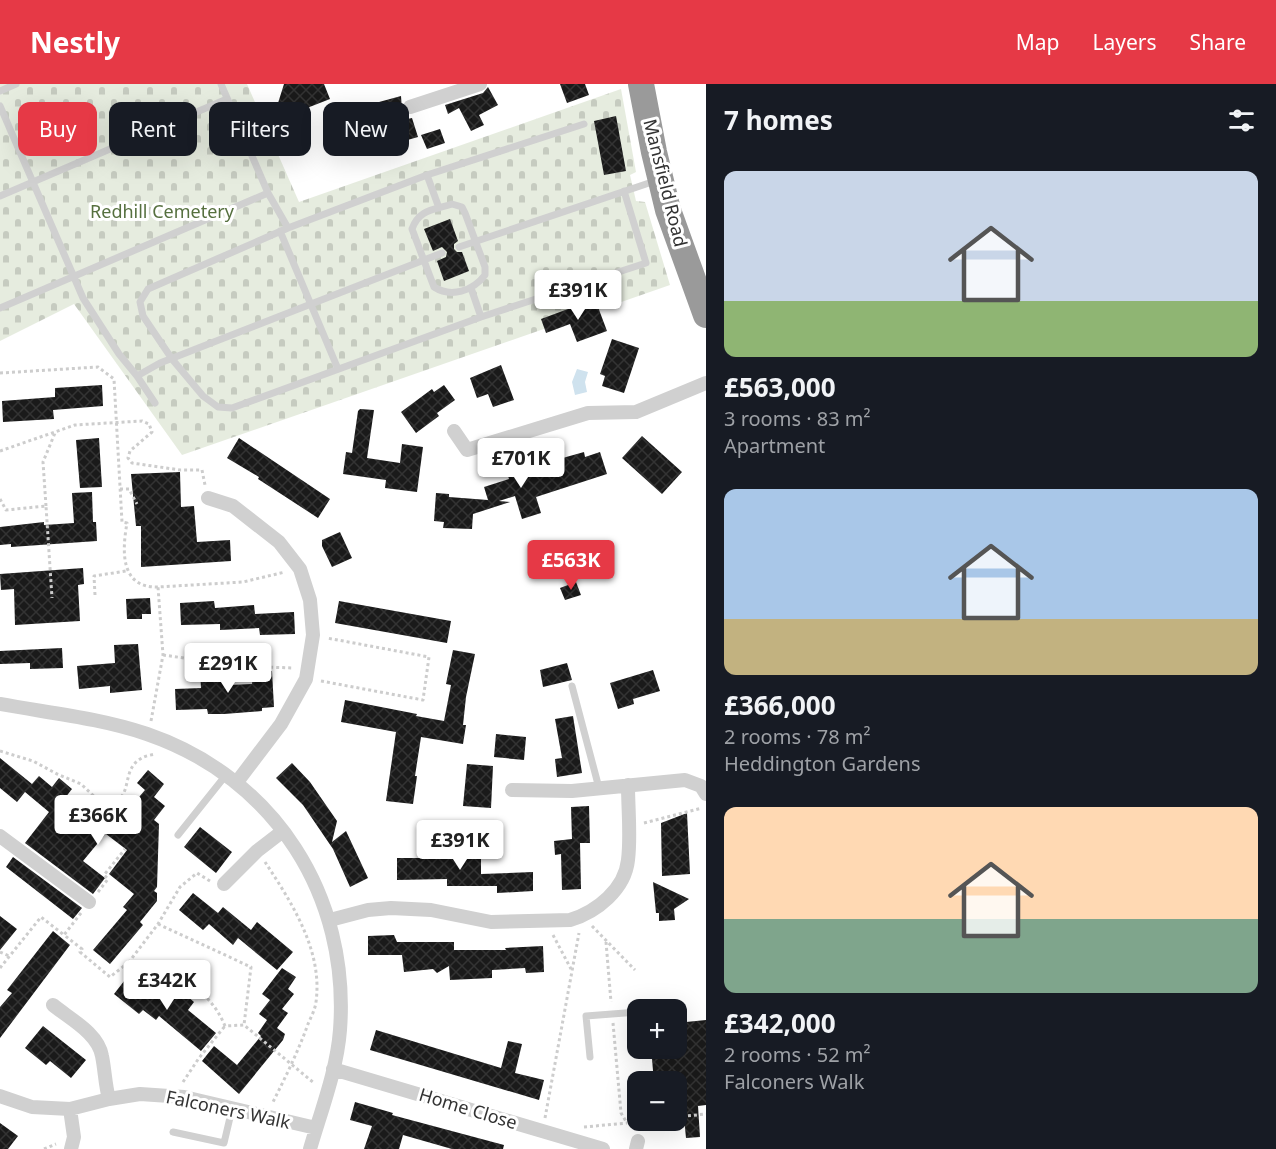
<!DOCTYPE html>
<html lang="en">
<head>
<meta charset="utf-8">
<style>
	:root { --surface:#171b24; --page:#242831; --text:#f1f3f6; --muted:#9ea1a6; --accent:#e63946 }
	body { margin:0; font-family:"Noto Sans",sans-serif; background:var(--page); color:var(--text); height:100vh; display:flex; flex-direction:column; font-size:22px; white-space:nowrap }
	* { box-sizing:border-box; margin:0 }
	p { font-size:20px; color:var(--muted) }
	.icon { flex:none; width:33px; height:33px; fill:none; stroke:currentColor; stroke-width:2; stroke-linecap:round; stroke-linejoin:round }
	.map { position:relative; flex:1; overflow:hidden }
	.drawer { display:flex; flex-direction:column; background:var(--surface); width:570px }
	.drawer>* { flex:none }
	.top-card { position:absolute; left:18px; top:18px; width:570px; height:54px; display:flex; gap:12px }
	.controls { position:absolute; left:627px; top:915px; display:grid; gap:12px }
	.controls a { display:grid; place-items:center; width:60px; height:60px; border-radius:12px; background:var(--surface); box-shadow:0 6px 24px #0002; font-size:30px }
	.price { position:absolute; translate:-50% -51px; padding:0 14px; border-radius:6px; background:#fff; color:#222; font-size:20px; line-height:39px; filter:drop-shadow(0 2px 3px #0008) }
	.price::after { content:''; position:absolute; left:50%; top:36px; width:18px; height:14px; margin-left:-9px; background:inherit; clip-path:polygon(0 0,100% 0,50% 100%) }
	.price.active { background:var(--accent); color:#fff }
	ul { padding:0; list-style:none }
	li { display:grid; align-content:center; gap:12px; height:318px; padding:0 18px }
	li span { display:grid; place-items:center; height:186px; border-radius:12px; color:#555 }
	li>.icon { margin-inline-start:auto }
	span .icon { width:108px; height:108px; fill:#fffc; stroke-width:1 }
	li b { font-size:26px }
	h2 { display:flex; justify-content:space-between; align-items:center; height:72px; padding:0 18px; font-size:26px }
	.pill { padding:0 21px; border-radius:12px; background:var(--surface); box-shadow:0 6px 24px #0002; font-size:21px; line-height:54px }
	.pill.active { background:var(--accent); color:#fff }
	header { display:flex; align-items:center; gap:36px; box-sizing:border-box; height:84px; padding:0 30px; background:var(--accent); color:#fff }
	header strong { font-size:28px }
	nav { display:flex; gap:33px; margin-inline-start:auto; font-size:21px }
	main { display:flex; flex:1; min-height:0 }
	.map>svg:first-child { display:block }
	.cemetery { fill:url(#cemetery-stones) }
	.water { fill:#cfe2ee }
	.building { fill:url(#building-cross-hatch) }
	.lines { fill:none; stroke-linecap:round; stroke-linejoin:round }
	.path { stroke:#cdcdcd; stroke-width:3; stroke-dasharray:3 3; stroke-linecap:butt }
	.lane { stroke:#d0d0d0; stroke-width:7 }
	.street { stroke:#d0d0d0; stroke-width:14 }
	.highway { stroke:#9a9a9a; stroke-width:26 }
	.labels { text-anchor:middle; stroke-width:6; stroke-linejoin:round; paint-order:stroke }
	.street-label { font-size:18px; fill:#333; stroke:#fff }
	.park-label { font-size:18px; fill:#56703f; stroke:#fff }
</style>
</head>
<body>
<header>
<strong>Nestly</strong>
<nav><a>Map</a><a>Layers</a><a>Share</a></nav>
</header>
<main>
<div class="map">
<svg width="706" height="1065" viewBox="0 0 706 1065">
	<defs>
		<pattern id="cemetery-stones" width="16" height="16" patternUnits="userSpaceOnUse" patternTransform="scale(1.5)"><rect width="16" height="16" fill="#e6ecdf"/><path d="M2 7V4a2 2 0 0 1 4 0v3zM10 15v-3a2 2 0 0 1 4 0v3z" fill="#c6cbc0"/></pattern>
		<pattern id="building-cross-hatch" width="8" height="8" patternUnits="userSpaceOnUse" patternTransform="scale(1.5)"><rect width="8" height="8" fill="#1a1a1a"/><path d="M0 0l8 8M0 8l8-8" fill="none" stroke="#333"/></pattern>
	</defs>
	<rect width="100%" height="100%" fill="#fff"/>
	<!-- cemetery -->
	<path class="cemetery" d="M0,0h247l52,118 322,-113 15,83 -6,3 6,26 9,1 25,83 -488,170 -108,-151 -74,37z"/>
	<!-- water -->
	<path class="water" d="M577,285l11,3 -3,10 2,10 -12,3 -3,-13z"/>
	<!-- building -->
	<path class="building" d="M284,0h40l6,15 -23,9 2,5 -28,9 -8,-3z
		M560,0h25l4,11 -22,8z
		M488,3l10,18 -19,10 5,10 -13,6 -12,-23 -11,6 -3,-9 38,-12z
		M401,12l1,14 5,9 5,-1 6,19 -28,8 -8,-28 -10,2 -4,-14z
		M616,32l10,55 -22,4 -10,-54z
		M440,45l5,14 -18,6 -6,-14z
		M450,135l8,22 -4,3v5l3,3h5l7,19 -25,10 -7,-20 9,-4 1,-5 -5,-5 -9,4 -9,-22z
		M595,215l12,32 -30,11 -7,-18 -24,9 -5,-14z
		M612,255l27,9 -15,45 -22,-7 3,-10 -5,-2z
		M501,281l13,35 -21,7 -5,-13 -11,4 -7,-20z
		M102,301l1,21 -50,4 1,9 -51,3 -1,-21 53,-4v-9z
		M444,301l11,15 -18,13 2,3 -23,17 -15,-21 31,-23 2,3z
		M360,325l14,1 -7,48 33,5 2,-19 21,3 -6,45 -32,-4 1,-8 -43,-6 3,-22 6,1 6,-42z
		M642,352l40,36 -20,22 -40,-36z
		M99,354l3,49 -22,1 -4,-48z
		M239,354l91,61 -12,19 -60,-39 1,-2 -32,-19z
		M584,368l1,5 15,-5 7,22 -71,23 5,16 -19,6 -7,-23 -16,5 11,1 -37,12 -1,15 -29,-1 1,-6 -10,-1 2,-28 13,1v3l39,3 -4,-13 25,-8 -1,-3 19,-6v-2z
		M180,388l1,35 13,-1 3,36 33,-2 1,21 -90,6v-41h-5l-5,-52z
		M92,408l1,30h3l1,19 -86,6v-3l-11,1v-18l44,-5v3l30,-2 -2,-30z
		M340,448l12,26 -20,9 -10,-21v-6z
		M83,484l1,16 -6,1 2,36 -65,4 -1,-36 -13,1 -1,-16z
		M576,498l5,13 -16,5 -5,-12z
		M150,514l1,16h-9v5h-15l-1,-20z
		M214,517l1,7 39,-3 1,9 39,-2 1,22 -35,1 -1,-7 -39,2v-6l-39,1 -1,-22z
		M339,517l112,20 -4,22 -112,-20z
		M138,560l4,46 -32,3v-7l-31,3 -2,-23 38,-3 -1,-18z
		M62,564l1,20 -33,1v-6l-30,1v-13z
		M453,566l22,4 -9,43 -3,28h3l-3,19 -42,-7 -6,39h2l-4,28 -27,-3 10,-69 -55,-10 4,-22 72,14 -1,2 28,5 7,-36 -5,-1z
		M567,579l5,17 -29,7 -3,-17z
		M226,583l2,18 24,-1 2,-15 18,2 2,36 -12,1v3l-38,3h-16l-1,-5 -31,1 -1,-21 26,-1 -1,-18z
		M653,586l7,21 -27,8 1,5 -16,5 -8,-26z
		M573,632l9,57 -25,4 -2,-18 7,-1 -7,-39z
		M496,650l30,3 -2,23 -30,-3z
		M0,674l32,26 7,-8 13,11 7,-9 13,11 -7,9 29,24 7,-9 13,11 8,-7 23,-27 -8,-7 11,-13 16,14 -10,13 11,9 -11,14 5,4 -2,63 -3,4 3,2v8l-17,21 3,3 -33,39 -17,-14 34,-40 -4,-3 11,-13 -25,-20 18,-24 -21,-16 6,-8 -29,35 22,17 -12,16 -68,-51 24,-31 -24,-20 -8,10 -17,-14z
		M292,679l18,19 27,39 -5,21 14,-11 22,47 -18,9 -17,-38 -30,-44 -27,-27z
		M467,680l26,2 -2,42 -28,-2z
		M589,722l1,37h-10l1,46 -19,1 -1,-36 -6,1 -1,-14 18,-2 -1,-32z
		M687,729l3,61 -28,2 -1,-53z
		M200,743l32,25 -16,21 -32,-26z
		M433,750h13l1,23h34v17l52,-2v19l-36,2v-7h-50v-7l-50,1v-22h36z
		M13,773l69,51 -9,11 -67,-52z
		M653,798l36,17 -15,10 1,11 -16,1v-8h-3z
		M193,809l25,20 5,-6 28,23 6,-8 36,30 -16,18 -39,-32 -5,7 -24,-21 -6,6 -24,-20z
		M0,832l17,13 -17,21z
		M53,847l17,14 -70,93v-31l12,-14 -5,-3z
		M394,851l3,7h57v8h52l-1,-2 38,-2 1,26 -18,1 -1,-5 -33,2v8l-42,2 -1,-14 -12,7 -4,-4 -29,3 -2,-17h-34v-19z
		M282,884l14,9 -8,12 6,5 -12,15 6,4 -11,15 8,6 -2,6 -44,54 -37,-33 12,-15 23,19 24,-29 -3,-3 9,-13 -8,-6 11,-14 -8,-6z
		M128,892l25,20 7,-7 13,10 7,-9 14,12 -6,8 28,23 -15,18 -42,-35 -3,4 -13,-10 -4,4 -25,-20z
		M706,936v85l-8,1 2,31 -14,1 -3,-31 -7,1v-26h-22l-3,-34h25v-25z
		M43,942l43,34 -15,18 -21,-17 -4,4 -21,-17z
		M376,946l125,38 7,-27 14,3 -7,29 29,7 -5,20 -169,-50z
		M355,1018l38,11 -1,2 112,30 -1,4h-51l-49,-14 -4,14h-35l8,-23 -22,-6z
		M0,1039l18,13 -10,13h-8z"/>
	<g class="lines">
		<!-- path -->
		<path class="path" d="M0,289l98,-6 16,12 8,143 5,1c-5,28 -7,65 31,64
			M0,367l75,-26 67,-4 7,3 3,8 -22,19 -2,7 4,5 48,7h22l3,15
			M120,405h9l8,15
			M0,415l6,11 40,-4 6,92
			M46,422l-3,-44 12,-29
			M95,511l-1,-19 32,-5
			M163,571l77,11 52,2
			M321,597l102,19 6,-43 -102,-19
			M151,637l12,-66 -5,-68 85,-5 42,-10
			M0,667l33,10 24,13 24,10 17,16 10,5c28,-8 11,-35 34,-47 3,-2 9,-3 13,-4
			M644,739l58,-15
			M265,778c27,41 58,89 51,140 -1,8 -5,15 -8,22 -10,28 -23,54 -36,80
			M210,797l-13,-8 -17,14 -22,37 -29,38c41,8 79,23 96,64l19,-1 70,58
			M98,808l10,-13 -4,-4 21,-26
			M81,829l-17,22 18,14 -2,3 30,25 19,-15
			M158,840l93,43 -7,58
			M592,842l43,44
			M553,851l18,34
			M606,858l5,60
			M0,868l9,4
			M0,884l41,-51 23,18
			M613,939l8,90 6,10
			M183,998l16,-24 26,-32
			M676,1033l30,-3
			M545,1034l34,-185
			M584,1043l43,-4
			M634,1043l11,-7
			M44,1065l12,-5"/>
		<!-- lane -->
		<path class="lane" d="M221,0l47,109 20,35 139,-53 12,33
			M0,7l16,-7
			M0,22l83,192 36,56 18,22
			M427,91l157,-51
			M0,112l227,-97
			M452,120l10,3 3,6 20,54v8c-12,16 -34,23 -51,12l-22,-58c7,-20 22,-19 40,-25z
			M288,144l-140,61 -8,13 3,14 29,43 31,37 15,11 14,1 249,-91 165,-54 -22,-72
			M280,147l58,138
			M459,163l196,-66
			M471,204l10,29
			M0,224l268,-115
			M155,319l-18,-27 23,-13 282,-110
			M572,602l27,102
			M178,751l48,-60
			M590,973l-4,-41 52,-4
			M173,1048l51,11 8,-34"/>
		<!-- street -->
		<path class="street" d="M410,23l70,-23
			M454,347l13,19 121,-37 48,-1 70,-29
			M208,414l25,8 46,36 21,27 10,31 3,35 -7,44 -25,45 -44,58
			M0,620c49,9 100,14 147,30 128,44 203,162 193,296 -3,40 -19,81 -30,119
			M512,706l60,1 113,-11 16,6 5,8
			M0,752l89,66
			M224,800l33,-33 26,-20
			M330,836l38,-10 23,-2 40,2 60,12 79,-2c27,-8 55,-31 58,-60 3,-24 0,-51 0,-75
			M53,921c17,14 45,28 49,51 3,15 3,28 7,43
			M333,985l270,80
			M0,1012l32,11 38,2 39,-10 31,-5 44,3 132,31
			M70,1025l4,28 -3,12
			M636,1065l2,-8"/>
		<!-- highway -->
		<path class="highway" d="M641,0l13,68 14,58 38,105"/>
	</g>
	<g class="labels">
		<!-- street labels -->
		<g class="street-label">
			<text transform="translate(665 99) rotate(76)" y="6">Mansfield Road</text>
			<text transform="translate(468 1025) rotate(17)" y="6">Home Close</text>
			<text transform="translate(228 1026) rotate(12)" y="6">Falconers Walk</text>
		</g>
		<!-- park labels -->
		<g class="park-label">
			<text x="162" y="134">Redhill Cemetery</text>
		</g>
	</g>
</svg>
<div class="controls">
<a>+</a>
<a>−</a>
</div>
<b class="price" style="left:578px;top:237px">£391K</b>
<b class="price" style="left:521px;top:405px">£701K</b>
<b class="price active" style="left:571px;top:507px">£563K</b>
<b class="price" style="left:228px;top:610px">£291K</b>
<b class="price" style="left:98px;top:762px">£366K</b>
<b class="price" style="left:460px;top:787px">£391K</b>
<b class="price" style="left:167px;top:927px">£342K</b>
<div class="top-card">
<a class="pill active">Buy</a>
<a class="pill">Rent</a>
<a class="pill">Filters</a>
<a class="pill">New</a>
</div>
</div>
<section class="drawer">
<h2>7 homes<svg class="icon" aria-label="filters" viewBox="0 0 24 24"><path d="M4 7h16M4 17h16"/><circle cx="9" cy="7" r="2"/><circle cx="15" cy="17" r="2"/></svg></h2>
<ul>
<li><span style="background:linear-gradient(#c9d6e8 70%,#8fb573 0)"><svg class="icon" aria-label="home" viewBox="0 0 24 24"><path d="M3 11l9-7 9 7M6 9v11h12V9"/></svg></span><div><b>£563,000</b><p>3 rooms · 83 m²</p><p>Apartment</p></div></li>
<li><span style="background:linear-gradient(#a9c7e8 70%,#c2b280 0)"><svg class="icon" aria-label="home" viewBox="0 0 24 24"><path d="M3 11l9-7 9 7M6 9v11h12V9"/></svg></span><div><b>£366,000</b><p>2 rooms · 78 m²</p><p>Heddington Gardens</p></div></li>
<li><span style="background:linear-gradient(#ffd9b3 60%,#7fa58c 0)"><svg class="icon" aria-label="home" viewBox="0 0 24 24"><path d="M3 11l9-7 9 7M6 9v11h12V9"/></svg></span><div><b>£342,000</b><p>2 rooms · 52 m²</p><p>Falconers Walk</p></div></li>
</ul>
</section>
</main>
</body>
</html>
